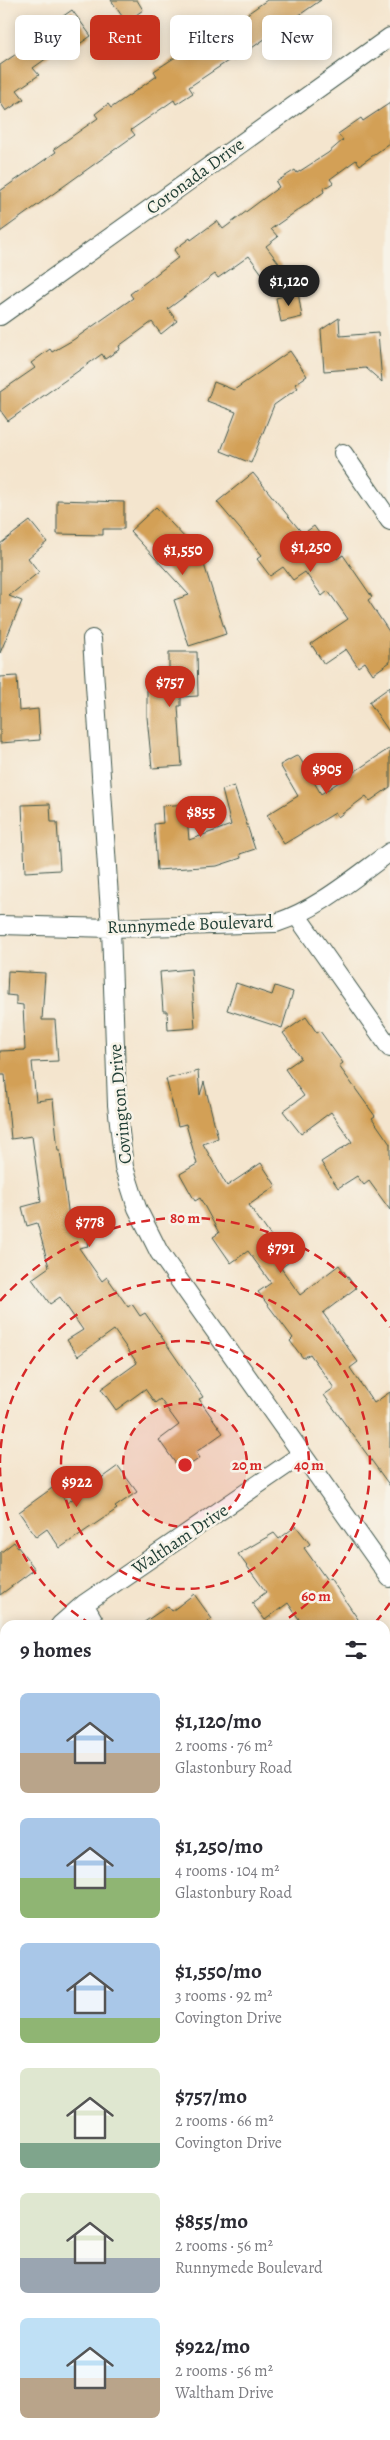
<!DOCTYPE html>
<html lang="en">
<head>
<meta charset="utf-8">
<style>
	:root { --surface:#fff; --page:#f7f7f7; --text:#2b2b33; --muted:#7c7c81; --accent:#c8321e }
	body { margin:0; font-family:Alegreya,serif; background:var(--page); color:var(--text); height:100vh; display:flex; flex-direction:column; font-size:19px; white-space:nowrap }
	* { box-sizing:border-box; margin:0 }
	p { font-size:16px; color:var(--muted) }
	.icon { flex:none; width:28px; height:28px; fill:none; stroke:currentColor; stroke-width:2; stroke-linecap:round; stroke-linejoin:round }
	.map { position:relative; flex:1; overflow:hidden }
	.details { position:absolute; left:0px; top:1620px; width:390px; height:820px; display:flex; flex-direction:column; background:var(--surface); border-radius:15px 15px 0 0; box-shadow:0 2px 12px #0003 }
	.details>* { flex:none }
	.banner { position:absolute; left:15px; top:15px; width:360px; height:45px; display:flex; gap:10px }
	.price { position:absolute; translate:-50% -42px; padding:0 11px; border-radius:18px; background:var(--accent); color:#fff; font-size:16px; line-height:32px; filter:drop-shadow(0 1px 2px #0008) }
	.price::after { content:''; position:absolute; left:50%; top:30px; width:15px; height:11px; margin-left:-8px; background:inherit; clip-path:polygon(0 0,100% 0,50% 100%) }
	.price.active { background:#222; color:#fff }
	ul { padding:0; list-style:none }
	li { display:flex; align-items:center; gap:15px; height:125px; padding:0 20px }
	li span { display:grid; place-items:center; flex:none; width:140px; height:100px; border-radius:8px; color:#555 }
	li>.icon { margin-inline-start:auto }
	span .icon { width:60px; height:60px; fill:#fffc; stroke-width:1 }
	li b { font-size:21px }
	h2 { display:flex; justify-content:space-between; align-items:center; height:60px; padding:0 20px; font-size:21px }
	.chip { padding:0 18px; border-radius:8px; background:var(--surface); box-shadow:0 2px 12px #0003; font-size:18px; line-height:45px }
	.chip.active { background:var(--accent); color:#fff }
	.map>svg:first-child { display:block }
	.building { fill:#d3a056 }
	.lines { fill:none; stroke-linecap:round; stroke-linejoin:round }
	.street-casing { stroke:#3f564b; stroke-width:20 }
	.street { stroke:#fff; stroke-width:18 }
	.ring { fill:none; stroke:#d62828; stroke-width:2.5; stroke-dasharray:9 6 }
	.labels { text-anchor:middle; stroke-width:5; stroke-linejoin:round; paint-order:stroke }
	.street-label { font-size:18px; fill:#1f3d34; stroke:#f7f3e8 }
	.centre { fill:#d62828; stroke:#f7f3e8; stroke-width:2.5 }
	.ring-label { font-size:15px; text-anchor:middle; font-weight:bold; fill:#d62828; stroke:#f7f3e8; stroke-width:5; stroke-linejoin:round; paint-order:stroke }
</style>
</head>
<body>
<div class="map">
<svg width="390" height="2440" viewBox="0 0 390 2440">
	<rect width="100%" height="100%" fill="#f7f3e8"/>
	<filter id="ink" filterUnits="userSpaceOnUse"><feTurbulence type="fractalNoise" baseFrequency=".02" numOctaves="2"/><feDisplacementMap in="SourceGraphic" scale="10" xChannelSelector="R" yChannelSelector="G"/><feConvolveMatrix kernelMatrix="1 2 1 2 8 2 1 2 1" color-interpolation-filters="sRGB"/></filter>
	<filter id="wash" filterUnits="userSpaceOnUse"><feTurbulence type="fractalNoise" baseFrequency=".0096" numOctaves="4" result="noise"/><feDisplacementMap in="SourceGraphic" scale="20" xChannelSelector="R" yChannelSelector="G"/><feGaussianBlur stdDeviation="1.12" result="paint"/><feColorMatrix in="noise" values="0 0 0 0 0 0 0 0 0 0 0 0 0 0 0 0 0 1.4 0 .05"/><feComposite in="paint" operator="in"/></filter>
	<g filter="url(#wash)">
		<rect width="100%" height="100%" fill="#f4e5ce"/>
		<g id="blocks">
			<!-- building -->
			<path class="building" d="M111,0h26l6,10 -17,12z
				M267,0h54l-88,61 -2,-2 -42,28 4,6 -17,11 -2,-4 -43,30 4,5 -135,97v-41l56,-39 -2,-3 44,-31 -3,-4 13,-10 3,4 46,-32 -3,-5 74,-48 2,3z
				M72,10l19,26 -26,18 -4,-6 -28,20 6,7 -22,15 7,9 -18,12 -6,-9v-37l37,-25 -7,-11 14,-10 5,7z
				M390,103v40l-30,22 -4,-5 -26,19 3,4 -10,6 1,3 -53,37 7,8 -12,9 18,24 -16,12 -19,-26 -31,22 -3,-4 -47,35 9,12 -16,13 -9,-12 -33,24 1,3 -15,10 -3,-5 -94,67 -8,-11v-18l35,-24 -4,-5 19,-14 2,3 21,-12 60,-42 -3,-4 49,-37 -5,-7 16,-12 1,2 26,-19 6,8 56,-42 -3,-5 19,-12 2,3 31,-20 15,-13 -5,-6 23,-16 2,3z
				M298,292l4,25 -21,5 -5,-24z
				M339,318l1,18 38,-3 4,49 -16,-14 -42,3 -3,-41z
				M290,351l17,25 -12,8 3,4 -24,17 -23,58 -30,-12 15,-39 -29,-11 7,-19 20,8z
				M253,473l50,61 11,-8 23,33 6,-4 29,42 -4,3 22,33v29l-17,12 -8,-12 -7,5 -12,-18 -22,15 -13,-20 37,-25 -20,-28 -6,5 -17,-24 -12,8 -10,-13 -13,9 -13,-17 5,-4 -45,-53z
				M57,500l67,2v27h-21v6l-46,-1z
				M156,507l45,48 25,79 -37,12 -15,-46 15,-5 -59,-64z
				M30,521l17,21 -19,16 11,14 -30,24 13,5 -22,52v-109z
				M169,652h28l1,44 -17,1v9h-3l4,60 -30,2 -5,-51v-41l22,-1z
				M17,676l2,35 19,-2 2,31 -40,3v-66z
				M390,687v46l-21,-31z
				M390,748v39l-20,14 -4,-5 -28,21 -3,-4 -51,31 -17,-29 31,-19 -18,-31 18,-10 23,39z
				M234,786l21,63 -15,5 1,4 -24,8 -60,4 -3,-46 9,-1 -1,-17 24,-2 3,36 42,-15 -9,-35z
				M50,804l1,18h6l3,48 -35,2 -3,-67z
				M191,969l4,59 -27,2 -1,-19h-4l-3,-39z
				M8,971l37,2 -3,47h13l3,41 -26,1 4,39 17,-2 5,52h2l9,66 11,-3 8,32 -9,2 23,33 5,-4 21,30 4,-3 8,12 5,-3 58,84 -4,2 24,34 -27,19 4,6 -19,13 -22,-31 20,-15 -19,-26 -5,4 -10,-14 -29,21 -15,-21 36,-26 -23,-33 -36,26 -11,-16 16,-10 -23,-33 -10,7 -18,-25 17,-12 -12,-44 -10,3 -5,-19 19,-5 -9,-66 -21,3 -6,-64h-5v-24l25,-1 -2,-45 -7,-1v-8l-9,-1z
				M236,983l36,12 3,-9 18,6 -11,36 -55,-18z
				M306,1017l11,16 3,-2 23,32 -4,3 36,50 -3,2 18,26v66l-21,-29 -5,4 -7,-9 -19,12 -17,-26 31,-20 -21,-30 -30,22 -18,-23 21,-15 -19,-27 16,-11 -18,-25z
				M198,1071l2,24 4,-13 14,56 -15,6 24,42 34,-23 15,23 -27,19 40,57 -8,6 19,27 39,-30 17,23 -33,25 35,49 -8,6 24,35 16,-11v94l-66,-91 10,-7 -24,-34 -7,4 -13,-17 3,-3 -35,-46 13,-9 -23,-32 -17,12 -18,-26 6,-4 -19,-35 -5,3 -15,-27 17,-10 -11,-40 -8,2 -12,-47z
				M118,1466l19,26 -22,15 2,2 -57,39 -13,-19 -11,8 -17,-25 36,-26 12,17z
				M296,1526l14,18 -6,4 23,32 3,-2 32,47h-59l-15,-22 -23,17 -13,-17 14,-11 -28,-38 36,-21 5,6z
				M14,1542l21,27 -35,26v-42z
				M194,1594l18,25 -9,6h-63l28,-19 4,5z"/>
		</g>
	</g>
	<g filter="url(#ink)">
		<use href="#blocks" fill-opacity="0" stroke="#3f564b" stroke-width="1"/>
		<g class="lines">
			<!-- street casing -->
			<g class="street-casing">
				<path id="street" d="M0,316l390,-279
					M343,453l47,68
					M92,639l19,289 6,177 7,62 13,41 22,44 231,326
					M297,916l93,132
					M0,925l111,3 165,-5c42,-14 78,-45 114,-71
					M84,1604l12,21
					M60,1625l24,-21 217,-149
					M0,1684l5,-6
					M0,2083l5,8
					M385,2205h5
					M272,2435l3,5"/>
			</g>
			<!-- street -->
			<use href="#street" class="street"/>
		</g>
	</g>
	<!-- distance rings -->
	<circle cx="185" cy="1465" r="62" fill="#d62828" fill-opacity=".12"/>
	<g class="ring">
		<circle cx="185" cy="1465" r="62"/>
		<circle cx="185" cy="1465" r="124"/>
		<path d="M91 1624A185 185 0 0 1 0 1467M0 1463A185 185 0 1 1 279 1624"/>
		<path d="M390 1603A247 247 0 0 1 374 1624M0 1301A247 247 0 0 1 390 1327"/>
	</g>
	<g class="labels">
		<!-- street labels -->
		<g class="street-label">
			<text transform="translate(195 176) rotate(-36)" y="6">Coronada Drive</text>
			<text transform="translate(190 924) rotate(-2)" y="6">Runnymede Boulevard</text>
			<text transform="translate(120 1104) rotate(-95)" y="6">Covington Drive</text>
			<text transform="translate(180 1539) rotate(-34)" y="6">Waltham Drive</text>
		</g>
	</g>
	<circle cx="185" cy="1465" r="8" class="centre"/>
	<g class="ring-label">
		<text x="185" y="1223">80 m</text>
		<text x="247" y="1470">20 m</text>
		<text x="309" y="1470">40 m</text>
		<text x="316" y="1601">60 m</text>
	</g>
</svg>
<b class="price active" style="left:289px;top:307px">$1,120</b>
<b class="price" style="left:311px;top:573px">$1,250</b>
<b class="price" style="left:183px;top:576px">$1,550</b>
<b class="price" style="left:170px;top:708px">$757</b>
<b class="price" style="left:327px;top:795px">$905</b>
<b class="price" style="left:201px;top:838px">$855</b>
<b class="price" style="left:90px;top:1248px">$778</b>
<b class="price" style="left:281px;top:1274px">$791</b>
<b class="price" style="left:77px;top:1508px">$922</b>
<div class="banner">
<a class="chip">Buy</a>
<a class="chip active">Rent</a>
<a class="chip">Filters</a>
<a class="chip">New</a>
</div>
<section class="details">
<h2>9 homes<svg class="icon" aria-label="filters" viewBox="0 0 24 24"><path d="M4 7h16M4 17h16"/><circle cx="9" cy="7" r="2"/><circle cx="15" cy="17" r="2"/></svg></h2>
<ul>
<li><span style="background:linear-gradient(#a9c7e8 60%,#b9a48a 0)"><svg class="icon" aria-label="home" viewBox="0 0 24 24"><path d="M3 11l9-7 9 7M6 9v11h12V9"/></svg></span><div><b>$1,120/mo</b><p>2 rooms · 76 m²</p><p>Glastonbury Road</p></div></li>
<li><span style="background:linear-gradient(#a9c7e8 60%,#8fb573 0)"><svg class="icon" aria-label="home" viewBox="0 0 24 24"><path d="M3 11l9-7 9 7M6 9v11h12V9"/></svg></span><div><b>$1,250/mo</b><p>4 rooms · 104 m²</p><p>Glastonbury Road</p></div></li>
<li><span style="background:linear-gradient(#a9c7e8 75%,#8fb573 0)"><svg class="icon" aria-label="home" viewBox="0 0 24 24"><path d="M3 11l9-7 9 7M6 9v11h12V9"/></svg></span><div><b>$1,550/mo</b><p>3 rooms · 92 m²</p><p>Covington Drive</p></div></li>
<li><span style="background:linear-gradient(#dfe7d0 75%,#7fa58c 0)"><svg class="icon" aria-label="home" viewBox="0 0 24 24"><path d="M3 11l9-7 9 7M6 9v11h12V9"/></svg></span><div><b>$757/mo</b><p>2 rooms · 66 m²</p><p>Covington Drive</p></div></li>
<li><span style="background:linear-gradient(#dfe7d0 65%,#9aa5b1 0)"><svg class="icon" aria-label="home" viewBox="0 0 24 24"><path d="M3 11l9-7 9 7M6 9v11h12V9"/></svg></span><div><b>$855/mo</b><p>2 rooms · 56 m²</p><p>Runnymede Boulevard</p></div></li>
<li><span style="background:linear-gradient(#bfe0f5 60%,#b9a48a 0)"><svg class="icon" aria-label="home" viewBox="0 0 24 24"><path d="M3 11l9-7 9 7M6 9v11h12V9"/></svg></span><div><b>$922/mo</b><p>2 rooms · 56 m²</p><p>Waltham Drive</p></div></li>
</ul>
</section>
</div>
</body>
</html>
